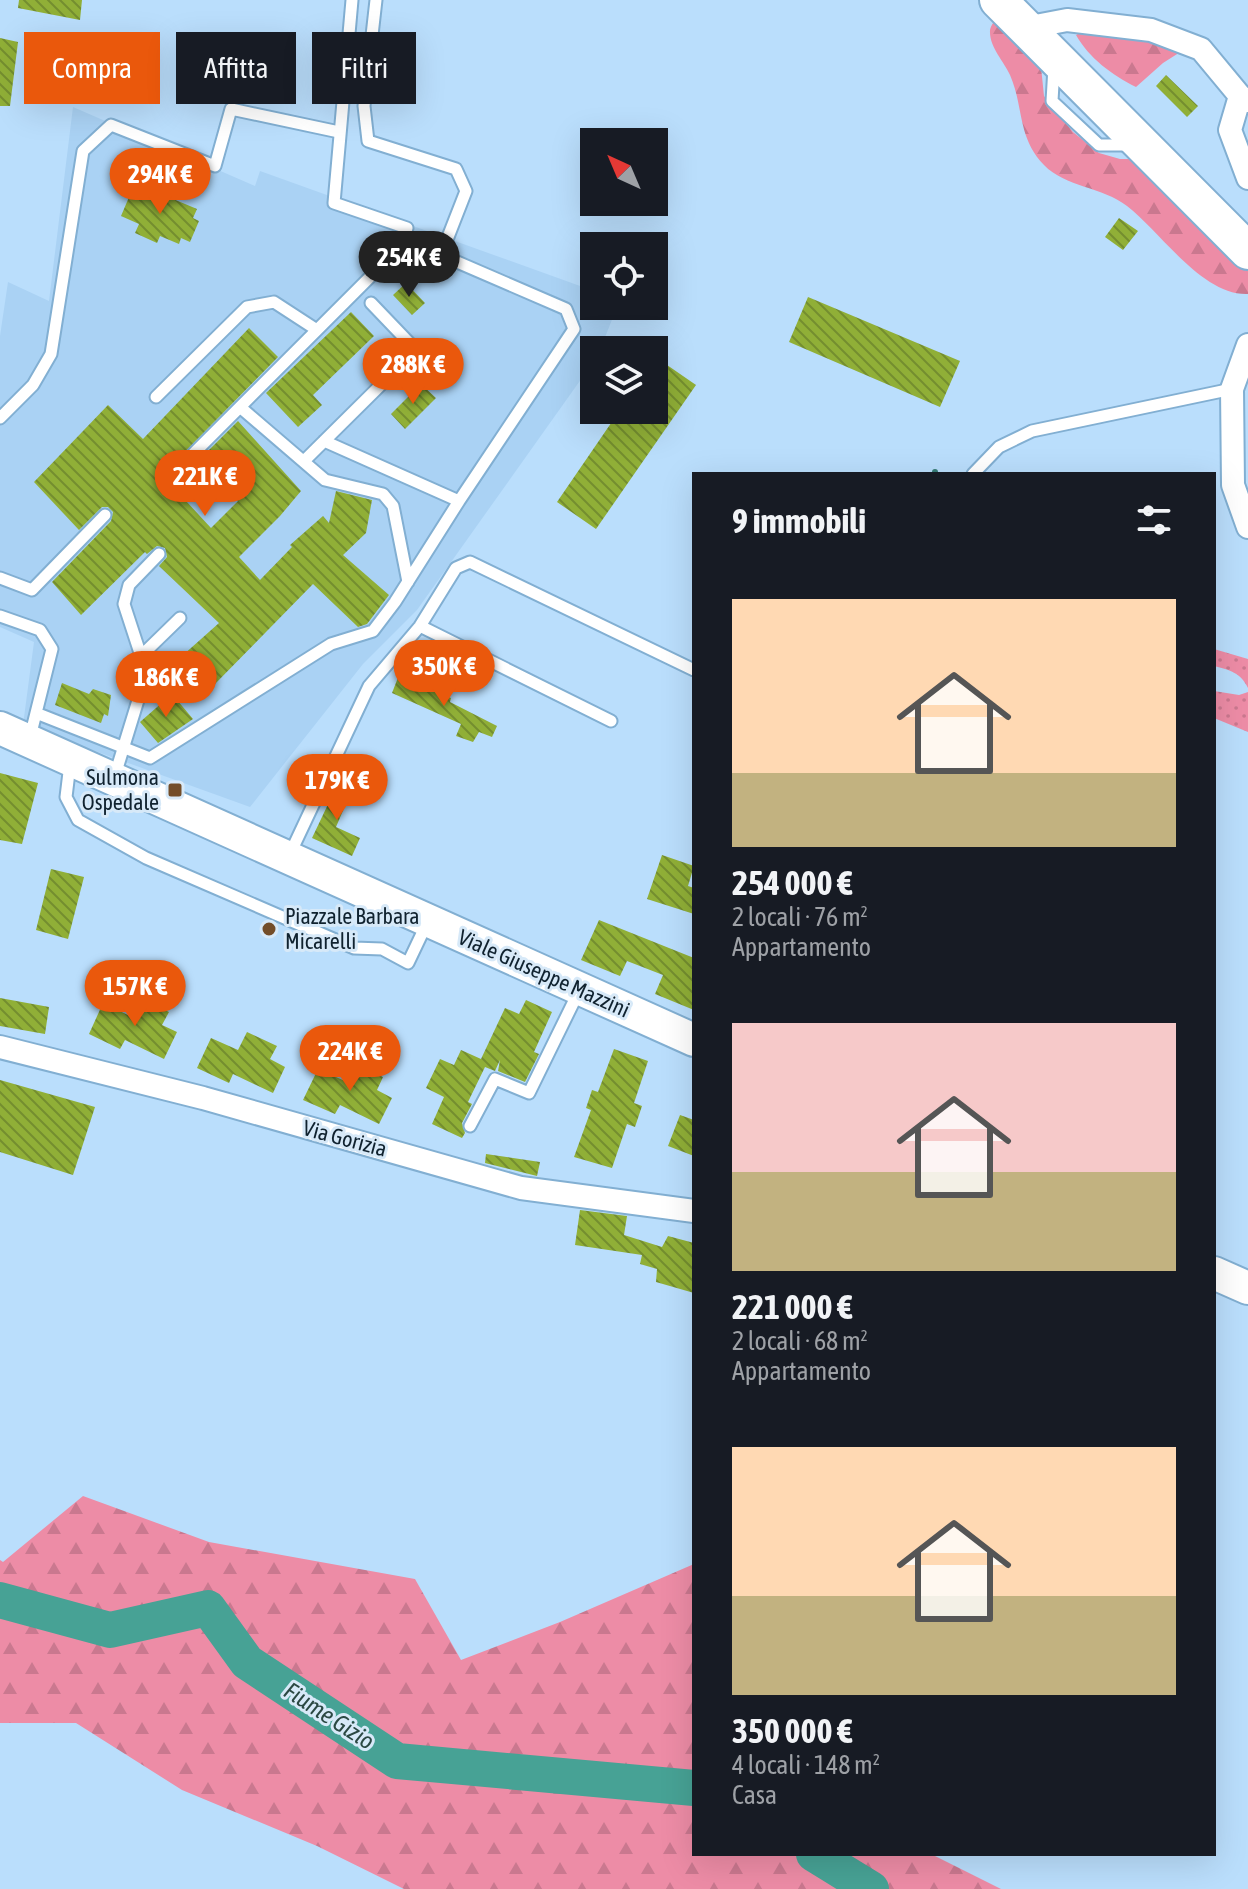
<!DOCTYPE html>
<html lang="it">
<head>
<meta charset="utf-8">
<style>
	:root { --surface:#171b24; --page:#20242c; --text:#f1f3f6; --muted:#9ea1a6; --accent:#ea580c }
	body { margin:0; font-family:"Asap Condensed",sans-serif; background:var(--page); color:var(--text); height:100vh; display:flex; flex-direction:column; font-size:30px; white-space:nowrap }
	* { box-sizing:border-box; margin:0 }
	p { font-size:26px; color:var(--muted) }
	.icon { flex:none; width:44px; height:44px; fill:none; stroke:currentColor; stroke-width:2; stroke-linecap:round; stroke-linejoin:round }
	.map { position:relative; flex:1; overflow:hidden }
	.side { position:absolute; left:692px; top:472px; width:524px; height:1384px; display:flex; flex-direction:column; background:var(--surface); border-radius:0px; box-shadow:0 8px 32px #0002 }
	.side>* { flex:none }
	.guide { position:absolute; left:24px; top:32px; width:548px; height:72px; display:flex; gap:16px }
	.needle { width:52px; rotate:316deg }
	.buttons { position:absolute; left:580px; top:128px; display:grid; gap:16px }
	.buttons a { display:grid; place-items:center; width:88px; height:88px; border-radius:0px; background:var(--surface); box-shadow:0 8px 32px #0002; font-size:40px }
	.price { position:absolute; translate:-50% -68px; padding:0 18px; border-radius:28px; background:var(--accent); color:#fff; font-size:26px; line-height:52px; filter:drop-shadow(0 2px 4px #0008) }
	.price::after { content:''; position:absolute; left:50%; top:48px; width:24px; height:18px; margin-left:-12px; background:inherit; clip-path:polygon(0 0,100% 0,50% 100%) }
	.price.current { background:#222; color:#fff }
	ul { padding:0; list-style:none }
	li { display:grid; align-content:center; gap:16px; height:424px; padding:0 40px }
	li span { display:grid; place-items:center; height:248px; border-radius:0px; color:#555 }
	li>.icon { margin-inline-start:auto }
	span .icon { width:144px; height:144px; fill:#fffc; stroke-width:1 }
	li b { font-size:34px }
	h2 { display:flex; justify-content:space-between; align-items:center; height:96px; padding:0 40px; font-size:34px }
	.chip { padding:0 28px; border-radius:0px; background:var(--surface); box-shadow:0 8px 32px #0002; font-size:28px; line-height:72px }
	.chip.current { background:var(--accent); color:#fff }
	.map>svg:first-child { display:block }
	.built { fill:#aad2f4 }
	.grass { fill:url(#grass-dots) }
	.forest { fill:url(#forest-firs) }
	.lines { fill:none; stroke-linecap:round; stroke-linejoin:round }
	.stream { stroke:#367c76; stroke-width:6 }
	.river { stroke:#47a295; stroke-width:36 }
	.building { fill:url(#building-back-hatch) }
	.lane-casing { stroke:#82afd2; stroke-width:15 }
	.street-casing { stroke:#82afd2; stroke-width:26 }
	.secondary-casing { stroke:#82afd2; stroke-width:36 }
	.primary-casing { stroke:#82afd2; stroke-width:40 }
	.lane { stroke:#fff; stroke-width:11 }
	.street { stroke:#fff; stroke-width:22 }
	.secondary { stroke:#fff; stroke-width:32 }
	.primary { stroke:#fff; stroke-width:36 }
	.poi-dot { fill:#734d29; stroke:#d7e9f8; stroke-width:3 }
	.labels { text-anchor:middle; stroke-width:6; stroke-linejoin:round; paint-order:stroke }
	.poi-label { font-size:22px; fill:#10222f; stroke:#d7e9f8; text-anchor:end }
	.street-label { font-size:22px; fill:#10222f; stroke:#d7e9f8 }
	.water-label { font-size:24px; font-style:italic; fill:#2b4843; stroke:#d7e9f8 }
</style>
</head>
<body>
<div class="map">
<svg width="1248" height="1889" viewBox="0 0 1248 1889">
	<defs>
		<pattern id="grass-dots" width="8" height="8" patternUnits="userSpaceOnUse" patternTransform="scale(2)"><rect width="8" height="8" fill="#ed8ca6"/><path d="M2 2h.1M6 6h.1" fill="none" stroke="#ca788f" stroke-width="1.8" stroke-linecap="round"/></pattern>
		<pattern id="forest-firs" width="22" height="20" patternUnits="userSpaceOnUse" patternTransform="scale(2)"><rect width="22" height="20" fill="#ed8ca6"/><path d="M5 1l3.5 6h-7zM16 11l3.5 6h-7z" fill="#ca788f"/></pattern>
		<pattern id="building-back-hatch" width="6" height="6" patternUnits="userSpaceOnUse" patternTransform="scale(2)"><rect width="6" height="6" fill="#90af37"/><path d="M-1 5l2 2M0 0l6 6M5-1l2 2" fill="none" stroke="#748e2f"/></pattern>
	</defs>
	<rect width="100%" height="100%" fill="#badefc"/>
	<!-- built -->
	<path class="built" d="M73,107l182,79 5,-15 334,120v15h14l5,11 -13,33h-6v11l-177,249 -54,54 -113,143 -227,-82 11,-83 -34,-15v-291l8,-54 41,19z"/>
	<!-- grass -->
	<path class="grass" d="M1214,649l34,10v29c-7,-15 -18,-18 -34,-22z
		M1214,691l25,4 9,-3v40l-34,-14z"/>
	<!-- forest -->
	<path class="forest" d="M999,14l41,43 4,39 29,36 26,21 21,6h20l108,107v28c-46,2 -88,-63 -121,-88 -24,-19 -62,-19 -83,-41 -27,-28 -20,-58 -34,-90 -6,-14 -21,-28 -20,-45 1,-5 6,-11 9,-16z
		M1104,29l81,20 -22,14 -27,24c-24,-12 -47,-29 -60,-52l9,-5z
		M83,1496l126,46 206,37 46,81 99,-38 134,-58v290h237l70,35h-597l-87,-43 -135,-56 -106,-67h-76v-163l3,2z"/>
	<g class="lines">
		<!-- stream -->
		<path class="stream" d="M935,472v2"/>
		<!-- river -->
		<path class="river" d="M0,1600l110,30 98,-22 39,54 150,99 297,27
			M814,1854l57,35"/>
	</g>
	<!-- building -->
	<path class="building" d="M19,0h63l-2,20 -62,-12z
		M0,38l18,4 -8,64h-10z
		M1166,75l32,31 -11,11 -31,-31z
		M135,183l62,26 -4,9 6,3 -9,21 -9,-4 -2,6 -19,-8 -3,7 -22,-10 4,-9 -18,-8z
		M1119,218l19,13 -15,19 -18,-13z
		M406,283l19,20 -13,12 -19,-20z
		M808,297l152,64 -20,46 -151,-65z
		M351,312l23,24 -61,59 9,10 -24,22 -32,-34z
		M249,328l29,29 -116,118 49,53 27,-27 -37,-43 37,-37 63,70 -21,25 -41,41 21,23 32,-33 -2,-2 33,-29 6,7 7,-32 36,9 -6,33 -23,22 46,40 -22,29 -9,3 -45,-43 -100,102 -31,-30 37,-33 -60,-57 8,-9 -2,-9 -8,-2 -10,8 -2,-2 -64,63 -29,-33 59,-61 2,-9 -5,-5h-6l-23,23 -45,-48 74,-77 35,34z
		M654,356l42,29 -100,144 -39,-27 63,-92h34z
		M421,384l15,14 -31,31 -14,-15z
		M399,675l52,23 -1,4 47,24 -5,11 -13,-5 -6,10 -17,-6 5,-12 -69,-31z
		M62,683l27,11 4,-5 18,6 -3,21 -4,-2 -3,9 -46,-18z
		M172,694l21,25 -35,24 -18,-21z
		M0,773l38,10 -16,61 -22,-4z
		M340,779l14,6 -18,42 24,11 -8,18 -40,-18z
		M662,855l32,11 -6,20 6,2v26l-47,-15z
		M51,869l33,8 -16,62 -32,-9z
		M599,920l95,38v52l-39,-16 8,-19 -36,-14 -7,15 -39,-16z
		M139,997l30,15 -7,13 15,7 -13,27 -39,-19 -5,9 -31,-15 14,-31 27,13z
		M0,998l49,9 -4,27 -45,-8z
		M526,1000l26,12 -18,40 5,2 -14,28 -27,-11 2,-11 -5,11 -10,-4 -17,35 4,2 -10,19 3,10 -3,5 -30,-14 12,-27 -18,-9 14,-29 14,6 7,-15 20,9 24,-51 14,6z
		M247,1032l30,14 -7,13 15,8 -12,26 -40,-19 -4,9 -32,-15 14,-30 27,12z
		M614,1049l34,12 -14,42 8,3 -7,21 -8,-3 -15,44 -38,-11 17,-47 -5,-2 6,-18 6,2z
		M353,1063l30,14 -6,13 15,8 -13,26 -39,-19 -5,9 -32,-14 15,-31 27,12z
		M0,1080l95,27 -22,68 -73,-23z
		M680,1115l14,5v36l-26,-10z
		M486,1154l54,8 -3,14 -52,-13z
		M580,1210l47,6 -3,19 38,12 6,-11 26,7v50l-38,-11 1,-13 -17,-5 2,-9 -67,-10z"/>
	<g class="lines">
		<!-- lane casing -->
		<g class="lane-casing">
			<path id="lane" d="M1054,67l-2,34 47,44h32
				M156,397l91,-90 27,-5 43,28
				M240,407l85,73 58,14 10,12 15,76
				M0,418l33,-33 18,-31 32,-203 28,-26 104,41 16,-57 108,23
				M324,441l135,60
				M304,461l112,-111 -45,-47
				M973,474l26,-27 33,-16 200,-42
				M212,495l-26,-34 217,-217 4,-16 -73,-25 18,-203
				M0,578l32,12 73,-75
				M0,616l40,14 12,19 -22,88
				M420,626l191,95
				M141,656l39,-38
				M36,713l114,45 181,-114 42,-13 22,-29 64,-101 115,-172 -8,-20 -125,-54 25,-64 -10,-22 -88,-28 -4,-35 12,-106
				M70,764l-4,33 12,23 68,38 208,90 28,1 26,14 20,-42
				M115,775l24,-78 2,-41 -17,-52 5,-19 30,-31
				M289,856l80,-170 51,-60 36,-58 14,-6 224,108
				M470,1126l25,-47 34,14 51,-104"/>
		</g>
		<!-- street casing -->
		<g class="street-casing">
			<path id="street" d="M1025,28l42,-8 84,10 50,19 39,47 8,5
				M1240,96l-10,34 18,48
				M1248,345l-16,44 1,96 15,42
				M0,1047l203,51 318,90 173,23"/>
		</g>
		<!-- secondary casing -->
		<g class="secondary-casing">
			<path id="secondary" d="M0,728l694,312
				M1214,1273l34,15"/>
		</g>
		<!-- primary casing -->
		<g class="primary-casing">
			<path id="primary" d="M998,0l250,251"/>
		</g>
		<!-- lane -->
		<use href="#lane" class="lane"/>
		<!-- street -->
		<use href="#street" class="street"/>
		<!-- secondary -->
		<use href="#secondary" class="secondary"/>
		<!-- primary -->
		<use href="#primary" class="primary"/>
	</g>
	<!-- markers -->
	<g class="poi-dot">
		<rect x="167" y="782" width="16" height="16" rx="4"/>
		<circle cx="269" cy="929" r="8"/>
	</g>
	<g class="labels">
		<!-- poi labels -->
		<g class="poi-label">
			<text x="159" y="785">Sulmona<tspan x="159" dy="25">Ospedale</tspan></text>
			<text x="285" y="924" text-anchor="start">Piazzale Barbara<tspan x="285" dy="25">Micarelli</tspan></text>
		</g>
		<!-- street labels -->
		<g class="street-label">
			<text transform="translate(544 973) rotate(24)" y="8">Viale Giuseppe Mazzini</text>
			<text transform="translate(345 1138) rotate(15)" y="8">Via Gorizia</text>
		</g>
		<!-- water labels -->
		<g class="water-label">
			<text transform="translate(329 1716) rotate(33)" y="8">Fiume Gizio</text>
		</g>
	</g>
</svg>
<div class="buttons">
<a><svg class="needle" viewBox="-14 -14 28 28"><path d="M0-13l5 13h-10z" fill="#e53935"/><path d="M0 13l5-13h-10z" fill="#9ea1a6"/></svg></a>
<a><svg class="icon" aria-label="locate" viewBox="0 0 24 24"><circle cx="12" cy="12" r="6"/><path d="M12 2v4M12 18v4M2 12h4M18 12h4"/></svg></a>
<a><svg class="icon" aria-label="layers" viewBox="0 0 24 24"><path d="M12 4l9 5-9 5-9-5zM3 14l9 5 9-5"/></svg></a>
</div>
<b class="price" style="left:160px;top:216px">294K €</b>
<b class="price current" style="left:409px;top:299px">254K €</b>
<b class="price" style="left:413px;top:406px">288K €</b>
<b class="price" style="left:205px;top:518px">221K €</b>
<b class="price" style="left:444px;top:708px">350K €</b>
<b class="price" style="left:166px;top:719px">186K €</b>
<b class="price" style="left:337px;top:822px">179K €</b>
<b class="price" style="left:135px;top:1028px">157K €</b>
<b class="price" style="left:350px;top:1093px">224K €</b>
<div class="guide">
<a class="chip current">Compra</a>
<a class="chip">Affitta</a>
<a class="chip">Filtri</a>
</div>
<section class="side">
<h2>9 immobili<svg class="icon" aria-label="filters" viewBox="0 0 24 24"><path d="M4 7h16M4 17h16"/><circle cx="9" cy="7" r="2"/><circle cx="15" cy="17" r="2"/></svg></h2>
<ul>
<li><span style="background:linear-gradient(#ffd9b3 70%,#c2b280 0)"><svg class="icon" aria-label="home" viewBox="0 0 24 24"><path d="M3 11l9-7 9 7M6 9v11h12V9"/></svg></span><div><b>254 000 €</b><p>2 locali · 76 m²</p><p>Appartamento</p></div></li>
<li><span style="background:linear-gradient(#f6c9c9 60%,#c2b280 0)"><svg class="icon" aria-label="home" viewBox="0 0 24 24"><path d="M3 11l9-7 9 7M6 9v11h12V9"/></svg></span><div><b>221 000 €</b><p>2 locali · 68 m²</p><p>Appartamento</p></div></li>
<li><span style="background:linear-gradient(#ffd9b3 60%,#c2b280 0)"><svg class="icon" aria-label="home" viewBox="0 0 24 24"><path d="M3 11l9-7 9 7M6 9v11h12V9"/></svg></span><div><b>350 000 €</b><p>4 locali · 148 m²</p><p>Casa</p></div></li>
</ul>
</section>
</div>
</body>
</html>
